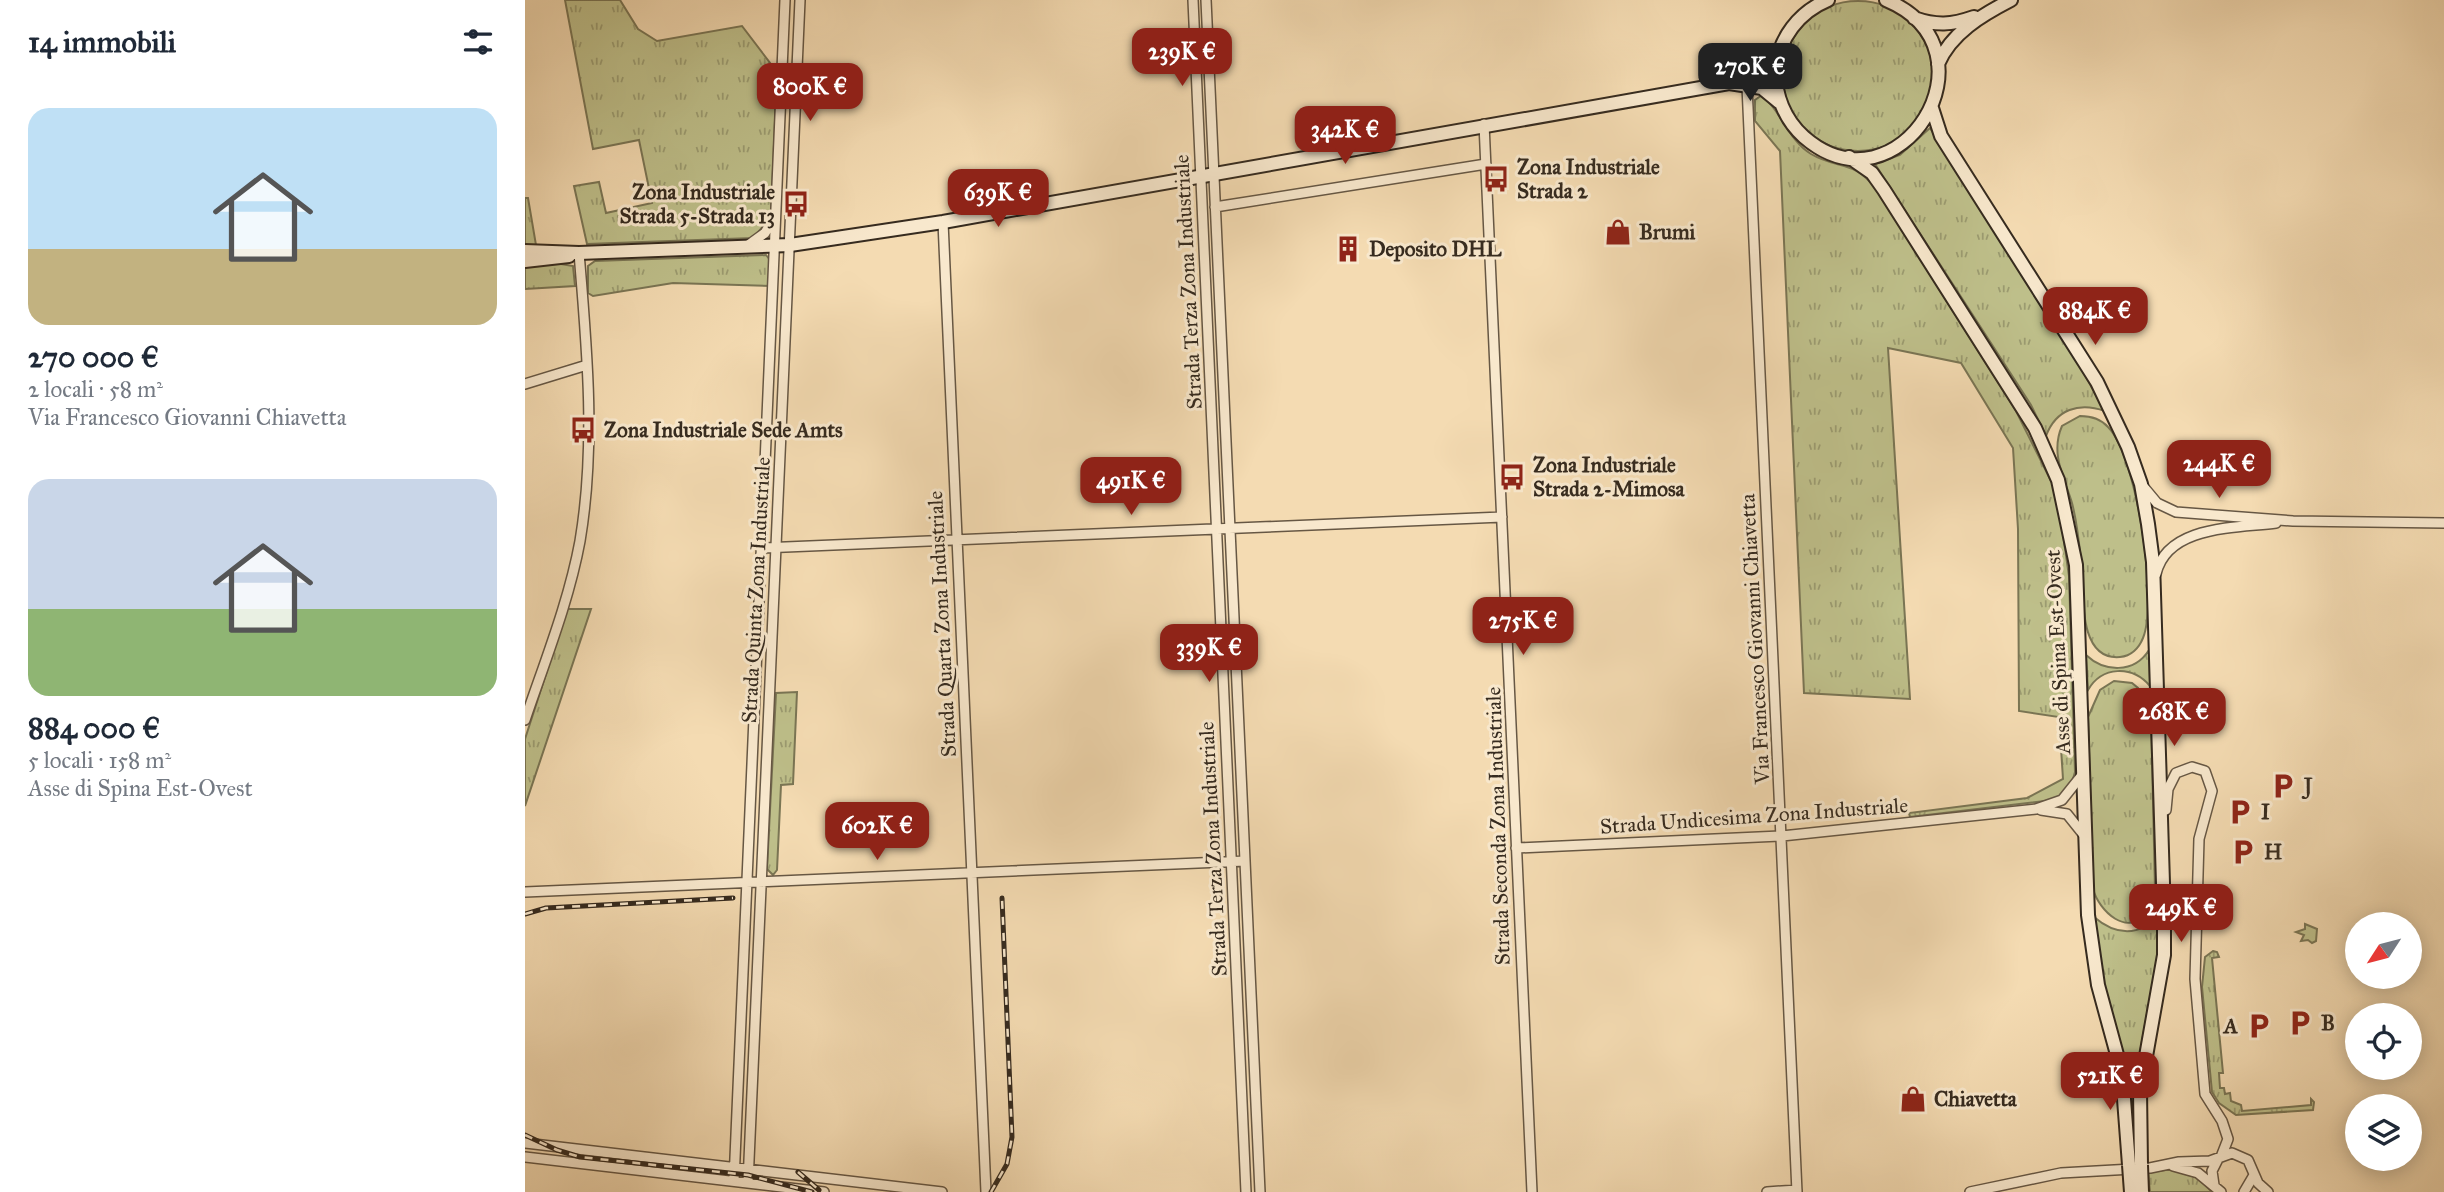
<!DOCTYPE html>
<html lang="it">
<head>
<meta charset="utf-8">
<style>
	:root { --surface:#fff; --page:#f2f2f3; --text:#1f2937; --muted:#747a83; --accent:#8f2418 }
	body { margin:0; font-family:"IM FELL Great Primer",serif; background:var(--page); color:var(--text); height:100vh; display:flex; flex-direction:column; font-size:26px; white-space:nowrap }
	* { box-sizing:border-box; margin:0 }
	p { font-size:23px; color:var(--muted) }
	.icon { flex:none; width:38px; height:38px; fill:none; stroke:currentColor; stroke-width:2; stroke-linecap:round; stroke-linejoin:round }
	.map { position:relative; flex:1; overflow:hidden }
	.sheet { display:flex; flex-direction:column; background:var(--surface); width:525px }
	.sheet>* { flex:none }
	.needle { width:46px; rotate:234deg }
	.controls { position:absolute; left:1820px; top:912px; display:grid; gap:14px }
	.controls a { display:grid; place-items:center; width:77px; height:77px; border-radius:50%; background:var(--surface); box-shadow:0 4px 18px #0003; font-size:35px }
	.price { position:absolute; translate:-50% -60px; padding:0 16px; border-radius:14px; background:var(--accent); color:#fff; font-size:23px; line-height:46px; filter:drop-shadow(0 2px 4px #0008) }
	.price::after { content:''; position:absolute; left:50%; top:42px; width:21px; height:16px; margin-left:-10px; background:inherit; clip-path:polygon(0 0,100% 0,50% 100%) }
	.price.on { background:#222; color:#fff }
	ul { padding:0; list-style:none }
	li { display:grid; align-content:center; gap:14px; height:371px; padding:0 28px }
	li span { display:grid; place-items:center; height:217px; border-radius:21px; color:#555 }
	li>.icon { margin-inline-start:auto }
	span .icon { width:126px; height:126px; fill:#fffc; stroke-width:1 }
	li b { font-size:30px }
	h2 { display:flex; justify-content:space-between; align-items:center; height:84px; padding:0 28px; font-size:30px }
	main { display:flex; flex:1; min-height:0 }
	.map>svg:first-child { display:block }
	.grass { fill:url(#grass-tufts); stroke:#7a7554; stroke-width:2 }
	.park { fill:#bebf8a; stroke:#7a7554; stroke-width:2 }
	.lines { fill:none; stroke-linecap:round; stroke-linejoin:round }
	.street-casing { stroke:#665744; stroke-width:12 }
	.secondary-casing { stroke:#362b1f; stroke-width:16 }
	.street { stroke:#f8e8cd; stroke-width:9 }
	.secondary { stroke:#f8e8cd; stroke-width:12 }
	.rail-casing { stroke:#362b1f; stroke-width:5 }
	.rail { stroke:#f8e8cd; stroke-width:2.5; stroke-dasharray:8; stroke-linecap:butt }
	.secondary-bridge-casing { stroke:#362b1f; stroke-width:16; stroke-linecap:butt }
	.secondary-bridge { stroke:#f8e8cd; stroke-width:12 }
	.labels { text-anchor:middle; stroke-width:6; stroke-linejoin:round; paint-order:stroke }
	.poi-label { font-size:21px; font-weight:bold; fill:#362b1f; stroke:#f8e8cd; text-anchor:start }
	.street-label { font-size:21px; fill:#362b1f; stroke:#f8e8cd }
</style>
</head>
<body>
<main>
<section class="sheet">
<h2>14 immobili<svg class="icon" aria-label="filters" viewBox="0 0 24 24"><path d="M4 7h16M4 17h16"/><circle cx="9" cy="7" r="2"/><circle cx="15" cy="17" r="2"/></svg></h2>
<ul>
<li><span style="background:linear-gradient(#bfe0f5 65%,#c2b280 0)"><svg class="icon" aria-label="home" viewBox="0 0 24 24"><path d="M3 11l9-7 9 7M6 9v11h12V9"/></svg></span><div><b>270 000 €</b><p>2 locali · 58 m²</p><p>Via Francesco Giovanni Chiavetta</p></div></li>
<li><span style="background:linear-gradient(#c9d6e8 60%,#8fb573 0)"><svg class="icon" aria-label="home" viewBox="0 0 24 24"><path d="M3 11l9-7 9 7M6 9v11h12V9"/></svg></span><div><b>884 000 €</b><p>5 locali · 158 m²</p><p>Asse di Spina Est-Ovest</p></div></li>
</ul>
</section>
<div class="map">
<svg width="1919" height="1192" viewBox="0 0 1919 1192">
	<defs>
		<pattern id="grass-tufts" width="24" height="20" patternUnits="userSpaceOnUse" patternTransform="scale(1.75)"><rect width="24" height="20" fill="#bebf8a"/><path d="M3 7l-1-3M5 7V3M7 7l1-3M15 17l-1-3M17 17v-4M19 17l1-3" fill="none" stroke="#9b9b70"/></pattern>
	</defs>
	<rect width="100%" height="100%" fill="#f4dbb2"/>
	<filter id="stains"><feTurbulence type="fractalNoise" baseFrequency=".00286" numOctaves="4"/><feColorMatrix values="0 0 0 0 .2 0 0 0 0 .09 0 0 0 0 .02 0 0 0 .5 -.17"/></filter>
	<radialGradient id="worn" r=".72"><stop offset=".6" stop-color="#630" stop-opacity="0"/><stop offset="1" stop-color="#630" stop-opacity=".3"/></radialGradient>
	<!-- grass -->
	<path class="grass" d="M40,0h55l18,29 19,12 85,-15 35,46 -6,145 -18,21 -166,6 -13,-58 25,-4 7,31 46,-10 -13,-63 -46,9z
		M1258 76a75 75 0 1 1 150 0a75 75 0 1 1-150 0Z
		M1237,95c20,17 26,45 49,59 27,16 42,5 65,35l140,222 36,72 7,24 10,69 6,196 -5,17 -17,11 -143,17 -1,-4 118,-15 36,-19 -4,-62 -40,-6 -1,-182 -5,-81 -52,-85 -73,-15 22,351 -106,-6 -24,-542 -25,-30v-21z
		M1405,128l152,242 23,41c-26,-9 -49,-2 -59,25l-15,-31 -156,-241 25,-9z
		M0,198h3l8,47h-11z
		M241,255l4,5 1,26 -98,-3 -80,13 -5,-3v-27l7,-5z
		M30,263l18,3 2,20 -50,3v-23z
		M1555,416c10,0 21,3 28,11 29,29 50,174 35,211 -4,10 -12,18 -23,19 -44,4 -36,-69 -39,-96 -2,-20 -4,-39 -9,-58 -8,-26 -22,-50 -10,-77z
		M42,609h24l-66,197v-67z
		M1624,650l1,36c-18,-21 -48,-20 -62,4l-2,-35c18,17 48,19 63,-5z
		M1589,681l18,2 6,5 13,26 4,175c-2,6 -3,16 -7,22 -20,28 -49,0 -55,-22l-5,-172 12,-27z
		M272,692l-4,92 -12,1 -4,85 -4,5 -6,-6 9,-176z
		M1633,914v40l-25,136h-2l-28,-108 -9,-65c21,18 46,21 64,-3z
		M1688,951l4,1 2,5 -7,1 11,115h-4l1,15h4l1,6 5,-1 1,8 10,4 1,6 69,-6v-6l3,3 -1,8 -77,5 -17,-12 -7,-11 -10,-105 3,-30z
		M1649,1169l23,8 15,15h-62l-2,-20z"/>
	<!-- park -->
	<path class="park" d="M1780,924l12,5 -1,12 -4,2 -4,-3 -7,1 3,-6 -8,-3 9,-3z"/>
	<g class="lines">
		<!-- street casing -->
		<g class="street-casing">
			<path id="street" d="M668,0l53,1192
				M681,0l54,1192
				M1222,86l50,1106
				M959,124l48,1068
				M690,207l271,-43
				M418,222l43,970
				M222,246l18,-13 10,-17
				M0,384l62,-19
				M1617,485l15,18 19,9 117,9 151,2
				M236,548l741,-31
				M1631,574c11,-49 81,-46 120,-51
				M0,720c20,-59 44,-119 55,-179 16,-95 7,-193 -1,-288
				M1516,810l26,4 16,20
				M1641,810l2,-21 8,-16 16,-6 13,4 7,20 -13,48 -4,140 10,115 17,27 6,18 -7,18
				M991,848l266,-12 254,-27 26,-9 20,-25
				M0,892l720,-31
				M0,1143l417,49
				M0,1157l299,35
				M1648,1166l25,7 23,19
				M209,1181l51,-1181
				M223,1183l52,-1183
				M1689,1185l-2,-14 6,-12
				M1242,1192l30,-2
				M1445,1192l91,-19 89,-5 29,-6 31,-1 22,-8 16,7 10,23 10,9
				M1719,1192l10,-17"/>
		</g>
		<!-- secondary casing -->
		<g class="secondary-casing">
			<path id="secondary" d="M1303,0c-29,12 -49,38 -52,69 -2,25 9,51 28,68 94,82 201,-87 82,-137
				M1389,18c23,8 37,7 60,-1
				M1413,64c13,-31 44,-49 73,-64
				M1204,83l33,5 17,14
				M1407,108l9,28 156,246 31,65 13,37 7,40 5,38 11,353v40l-24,135 1,75
				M1324,157l23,16 12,17 151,238 23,52 18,85 12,350 10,70 24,88 7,92
				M0,251l54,2 211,-8 153,-23 786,-139 37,-20 15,-14
				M0,261l44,-5"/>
		</g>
		<!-- street -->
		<use href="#street" class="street"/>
		<!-- secondary -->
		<use href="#secondary" class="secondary"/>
		<!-- rail casing -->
		<g class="rail-casing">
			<path id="rail" d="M0,914l21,-6 187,-10
				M0,1135l32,15 23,7 168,18 64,17
				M273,1172l21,18
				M466,1192l16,-28 5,-27 -10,-239"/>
		</g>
		<!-- rail -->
		<use href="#rail" class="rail"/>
		<!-- secondary-bridge casing -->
		<g class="secondary-bridge-casing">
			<path id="secondary-bridge" d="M1604,1165l2,27
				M1616,1165l1,27"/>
		</g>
		<!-- secondary-bridge -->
		<use href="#secondary-bridge" class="secondary-bridge"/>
	</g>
	<!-- icons -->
	<defs>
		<g id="bus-bare" transform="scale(2.1)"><path d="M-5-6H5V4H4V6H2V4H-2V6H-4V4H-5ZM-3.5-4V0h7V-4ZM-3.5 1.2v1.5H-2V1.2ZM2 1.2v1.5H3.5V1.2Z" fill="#8f2418" stroke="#f8e8cd" stroke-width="2.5" paint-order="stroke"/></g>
		<g id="shop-bare" transform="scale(2.1)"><path d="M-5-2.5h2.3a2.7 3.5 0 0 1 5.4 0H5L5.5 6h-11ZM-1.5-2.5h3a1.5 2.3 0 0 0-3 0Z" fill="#8f2418" stroke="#f8e8cd" stroke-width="2.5" paint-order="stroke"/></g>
		<g id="building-bare" transform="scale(2.1)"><path d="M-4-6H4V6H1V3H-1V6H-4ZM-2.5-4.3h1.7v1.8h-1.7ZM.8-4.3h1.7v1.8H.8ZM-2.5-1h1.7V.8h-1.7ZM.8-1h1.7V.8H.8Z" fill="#8f2418" stroke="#f8e8cd" stroke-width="2.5" paint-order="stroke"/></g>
		<g id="parking-bare" transform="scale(2.1)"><path d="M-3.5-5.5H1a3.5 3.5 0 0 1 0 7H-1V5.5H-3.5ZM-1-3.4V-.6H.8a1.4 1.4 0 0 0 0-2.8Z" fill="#8f2418" stroke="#f8e8cd" stroke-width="2.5" paint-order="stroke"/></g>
	</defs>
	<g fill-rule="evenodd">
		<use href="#bus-bare" x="971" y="179"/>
		<use href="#bus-bare" x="271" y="204"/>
		<use href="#shop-bare" x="1093" y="232"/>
		<use href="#building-bare" x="823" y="249"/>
		<use href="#bus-bare" x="58" y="430"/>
		<use href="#bus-bare" x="987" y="477"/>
		<use href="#parking-bare" x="1758" y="786"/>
		<use href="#parking-bare" x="1715" y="812"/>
		<use href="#parking-bare" x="1718" y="852"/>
		<use href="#parking-bare" x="1775" y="1023"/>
		<use href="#parking-bare" x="1734" y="1026"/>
		<use href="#shop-bare" x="1388" y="1099"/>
	</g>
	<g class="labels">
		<!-- poi labels -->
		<g class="poi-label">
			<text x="992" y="174">Zona Industriale<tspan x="992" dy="24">Strada 2</tspan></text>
			<text x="250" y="199" text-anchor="end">Zona Industriale<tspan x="250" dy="24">Strada 5-Strada 13</tspan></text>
			<text x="1114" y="239">Brumi</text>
			<text x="844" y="256">Deposito DHL</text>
			<text x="79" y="437">Zona Industriale Sede Amts</text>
			<text x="1008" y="472">Zona Industriale<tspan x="1008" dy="24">Strada 2-Mimosa</tspan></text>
			<text x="1779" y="793">J</text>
			<text x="1736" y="819">I</text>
			<text x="1739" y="859">H</text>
			<text x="1796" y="1030">B</text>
			<text x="1713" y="1033" text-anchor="end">A</text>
			<text x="1409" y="1106">Chiavetta</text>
		</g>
		<!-- street labels -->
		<g class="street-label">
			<text transform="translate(663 282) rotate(-93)" y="7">Strada Terza Zona Industriale</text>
			<text transform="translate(231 590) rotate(-87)" y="7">Strada Quinta Zona Industriale</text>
			<text transform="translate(417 624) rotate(-93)" y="7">Strada Quarta Zona Industriale</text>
			<text transform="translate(1230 639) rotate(-93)" y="7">Via Francesco Giovanni Chiavetta</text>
			<text transform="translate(1533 652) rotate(-93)" y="7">Asse di Spina Est-Ovest</text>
			<text transform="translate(1229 816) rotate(-4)" y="7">Strada Undicesima Zona Industriale</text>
			<text transform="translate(973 826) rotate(-92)" y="7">Strada Seconda Zona Industriale</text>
			<text transform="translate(688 849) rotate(-93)" y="7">Strada Terza Zona Industriale</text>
		</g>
	</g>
	<rect width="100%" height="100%" filter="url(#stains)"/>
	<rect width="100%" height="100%" fill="url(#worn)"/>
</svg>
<div class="controls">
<a><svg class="needle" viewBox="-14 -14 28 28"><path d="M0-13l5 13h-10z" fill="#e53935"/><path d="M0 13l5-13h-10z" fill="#747a83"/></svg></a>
<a><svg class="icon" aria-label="locate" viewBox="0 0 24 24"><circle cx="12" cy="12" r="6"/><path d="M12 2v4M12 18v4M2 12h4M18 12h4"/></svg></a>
<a><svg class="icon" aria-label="layers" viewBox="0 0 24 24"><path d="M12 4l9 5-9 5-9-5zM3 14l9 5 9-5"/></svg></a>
</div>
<b class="price" style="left:657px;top:88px">239K €</b>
<b class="price on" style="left:1225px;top:103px">270K €</b>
<b class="price" style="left:285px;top:123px">800K €</b>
<b class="price" style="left:820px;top:166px">342K €</b>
<b class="price" style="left:473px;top:229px">639K €</b>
<b class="price" style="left:1570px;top:347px">884K €</b>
<b class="price" style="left:1694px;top:500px">244K €</b>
<b class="price" style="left:606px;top:517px">491K €</b>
<b class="price" style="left:998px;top:657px">275K €</b>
<b class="price" style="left:684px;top:684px">339K €</b>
<b class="price" style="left:1649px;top:748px">268K €</b>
<b class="price" style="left:352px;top:862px">602K €</b>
<b class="price" style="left:1656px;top:944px">249K €</b>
<b class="price" style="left:1585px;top:1112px">521K €</b>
</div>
</main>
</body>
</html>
